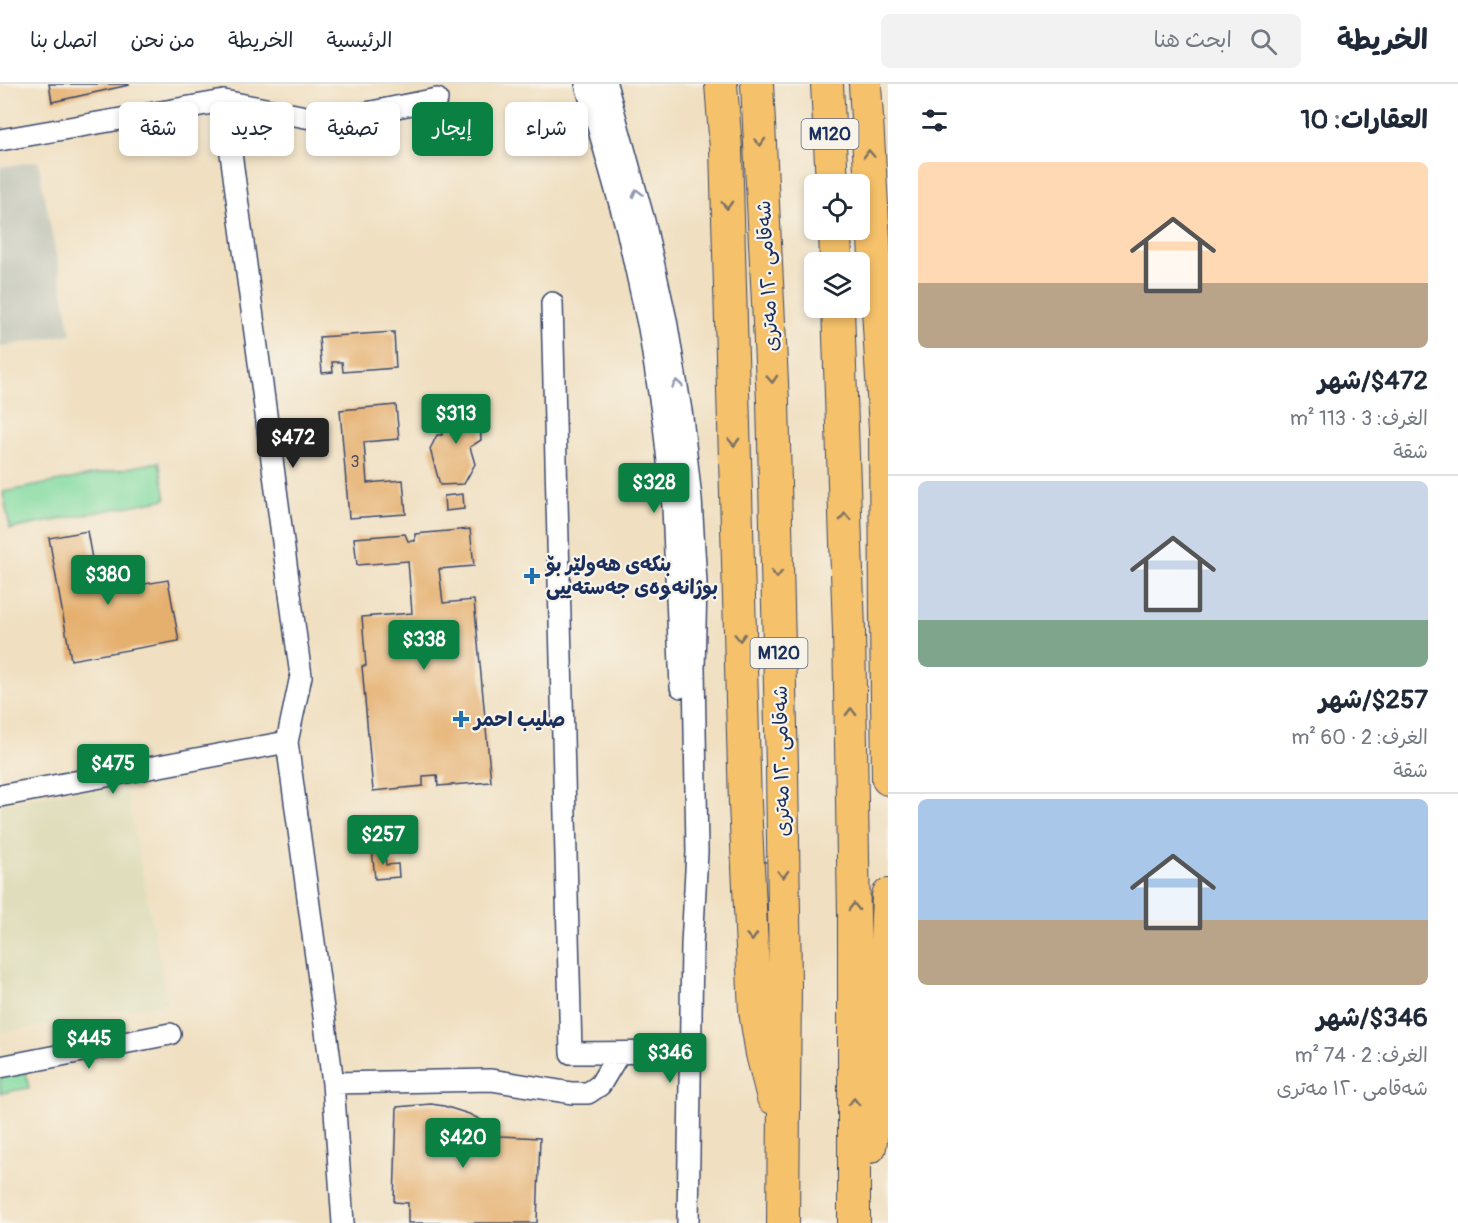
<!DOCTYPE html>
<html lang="ar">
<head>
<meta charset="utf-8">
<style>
	:root { --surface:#fff; --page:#f2f2f3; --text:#1f2937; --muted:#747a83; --line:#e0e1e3; --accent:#0b8043 }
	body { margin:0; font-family:Pangolin,"Playpen Sans Arabic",sans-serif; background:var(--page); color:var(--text); direction:rtl; height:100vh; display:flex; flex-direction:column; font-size:22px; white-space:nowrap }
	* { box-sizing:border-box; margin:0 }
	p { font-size:20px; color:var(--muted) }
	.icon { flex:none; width:33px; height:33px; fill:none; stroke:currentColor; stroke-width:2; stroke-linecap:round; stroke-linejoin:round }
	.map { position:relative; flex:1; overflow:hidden; direction:ltr }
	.side { display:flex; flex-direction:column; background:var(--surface); width:570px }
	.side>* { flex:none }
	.banner { position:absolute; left:18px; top:18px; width:570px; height:54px; direction:rtl; display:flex; gap:12px }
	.buttons { position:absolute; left:804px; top:90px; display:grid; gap:12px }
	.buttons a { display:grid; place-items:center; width:66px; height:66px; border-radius:9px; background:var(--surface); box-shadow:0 3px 9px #0003; font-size:30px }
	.price { position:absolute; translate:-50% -51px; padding:0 14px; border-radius:6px; background:var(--accent); color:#fff; font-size:20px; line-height:39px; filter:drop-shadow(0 2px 3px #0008) }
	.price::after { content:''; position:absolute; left:50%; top:36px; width:18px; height:14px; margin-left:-9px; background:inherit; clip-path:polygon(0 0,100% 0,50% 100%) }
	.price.current { background:#222; color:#fff }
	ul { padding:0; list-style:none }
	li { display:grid; align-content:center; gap:12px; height:318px; padding:0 30px }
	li+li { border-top:2px solid var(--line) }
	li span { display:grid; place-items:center; height:186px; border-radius:9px; color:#555 }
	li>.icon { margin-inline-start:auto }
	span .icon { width:108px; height:108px; fill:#fffc; stroke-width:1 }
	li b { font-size:26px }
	h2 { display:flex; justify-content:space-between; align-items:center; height:72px; padding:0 30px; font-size:26px }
	.chip { padding:0 21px; border-radius:9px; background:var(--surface); box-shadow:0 3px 9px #0003; font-size:21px; line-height:54px }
	.chip.current { background:var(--accent); color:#fff }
	header { display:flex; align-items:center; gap:36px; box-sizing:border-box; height:84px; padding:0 30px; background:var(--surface); border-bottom:2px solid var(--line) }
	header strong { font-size:28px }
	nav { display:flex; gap:33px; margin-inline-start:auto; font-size:21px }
	.search { width:420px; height:54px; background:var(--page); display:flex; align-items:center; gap:15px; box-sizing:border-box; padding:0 21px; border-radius:9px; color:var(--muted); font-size:22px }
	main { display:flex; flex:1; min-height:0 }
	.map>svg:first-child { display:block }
	.built { fill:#dfddbb }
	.industrial { fill:#c3c6b9 }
	.green { fill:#82dba0; stroke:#4e857f; stroke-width:1.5 }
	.building { fill:#e5af6d }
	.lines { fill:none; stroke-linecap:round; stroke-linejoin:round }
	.minor-casing { stroke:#3b496d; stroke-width:24 }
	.highway-casing { stroke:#3b496d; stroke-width:34 }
	.minor { stroke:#fff; stroke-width:21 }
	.highway { stroke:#f5c16b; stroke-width:32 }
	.oneway { stroke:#7d7164 }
	.oneway2 { stroke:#8d97ae }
	.poi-dot { fill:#1f6fb2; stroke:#f7f3e8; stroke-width:2 }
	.labels { text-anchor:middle; stroke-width:4.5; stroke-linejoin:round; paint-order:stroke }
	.number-label { font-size:16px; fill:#4e4f62 }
	.shield { fill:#f7f3e8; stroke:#5d6a87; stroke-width:1.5 }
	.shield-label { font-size:18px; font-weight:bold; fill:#1b2f5e }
	.street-label { font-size:20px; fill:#1b2f5e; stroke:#f7f3e8 }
	.poi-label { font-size:20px; font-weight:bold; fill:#1b2f5e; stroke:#f7f3e8; text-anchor:start }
</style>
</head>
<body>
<header>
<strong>الخريطة</strong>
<div class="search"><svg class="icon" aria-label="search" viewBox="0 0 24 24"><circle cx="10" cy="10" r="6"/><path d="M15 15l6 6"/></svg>ابحث هنا</div>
<nav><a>الرئيسية</a><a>الخريطة</a><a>من نحن</a><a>اتصل بنا</a></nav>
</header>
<main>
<section class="side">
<h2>العقارات: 10<svg class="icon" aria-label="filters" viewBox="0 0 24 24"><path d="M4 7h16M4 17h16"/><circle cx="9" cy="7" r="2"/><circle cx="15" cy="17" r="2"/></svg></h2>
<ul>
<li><span style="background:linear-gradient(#ffd9b3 65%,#b9a48a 0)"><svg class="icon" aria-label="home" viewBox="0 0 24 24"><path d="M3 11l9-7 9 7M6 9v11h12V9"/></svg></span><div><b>$472/شهر</b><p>الغرف: 3 · 113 m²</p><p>شقة</p></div></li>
<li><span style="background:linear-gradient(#c9d6e8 75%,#7fa58c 0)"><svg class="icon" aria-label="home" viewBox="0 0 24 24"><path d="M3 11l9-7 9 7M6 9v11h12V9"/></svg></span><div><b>$257/شهر</b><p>الغرف: 2 · 60 m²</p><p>شقة</p></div></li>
<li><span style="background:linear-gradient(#a9c7e8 65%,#b9a48a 0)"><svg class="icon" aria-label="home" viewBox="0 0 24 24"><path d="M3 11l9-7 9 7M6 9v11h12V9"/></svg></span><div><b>$346/شهر</b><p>الغرف: 2 · 74 m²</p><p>شەقامی ١٢٠ مەتری</p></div></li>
</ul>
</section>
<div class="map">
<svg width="888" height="1139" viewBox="0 0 888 1139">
	<rect width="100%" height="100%" fill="#f7f3e8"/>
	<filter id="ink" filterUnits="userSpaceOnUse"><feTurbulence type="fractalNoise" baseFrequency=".0167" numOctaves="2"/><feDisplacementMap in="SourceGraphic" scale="12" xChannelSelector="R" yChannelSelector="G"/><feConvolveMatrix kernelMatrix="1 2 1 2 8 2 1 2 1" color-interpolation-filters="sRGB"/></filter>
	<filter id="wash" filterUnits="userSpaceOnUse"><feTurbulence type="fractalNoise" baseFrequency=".008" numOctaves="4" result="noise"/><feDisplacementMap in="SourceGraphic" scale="24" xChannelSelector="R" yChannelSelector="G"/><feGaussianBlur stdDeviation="1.35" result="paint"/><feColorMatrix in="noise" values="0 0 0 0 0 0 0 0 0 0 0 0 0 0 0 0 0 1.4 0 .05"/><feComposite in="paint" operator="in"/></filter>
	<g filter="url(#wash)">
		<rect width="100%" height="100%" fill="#f0dfc0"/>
		<!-- built -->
		<path class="built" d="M124,697l44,222 -168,30v-228z"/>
		<!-- industrial -->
		<path class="industrial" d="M38,77l33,173 -71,13v-180z"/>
		<!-- green -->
		<path class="green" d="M159,378l7,37 -156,30 -7,-37z
			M25,985l4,19 -29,5v-20z"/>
		<g id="blocks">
			<!-- building -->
			<path class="building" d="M49,0h79l1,1 -77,17z
				M394,248l2,36 -53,4 -1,-10h-10l1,10 -11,1 -3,-36z
				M396,321l3,34 -35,3 3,41 36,-3 3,34 -57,4 -9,-108z
				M474,324l6,15 1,17 -11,7 5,17 -11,20 -24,1 -10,-36 7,-14h5l-1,-26z
				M463,410l1,15 -19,2 -1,-15z
				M470,445l4,37 -35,3 4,34 31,-3 17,182 -53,4 -1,-11 -14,1v10l-50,5 -11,-125h4l-4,-49 50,-4 -4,-52 -51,4 -3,-27 51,-4 3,7h7v-7z
				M87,447l11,61 70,-12 11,61 -108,19 -22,-122z
				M384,764l2,17 12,-1 1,13 -24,2 -3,-30z
				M431,1020l13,2 25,8 12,6 19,16 40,2 -3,85h-129v-20l-14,-1 3,-95z"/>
		</g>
	</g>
	<g filter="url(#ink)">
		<use href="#blocks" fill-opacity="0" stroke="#3b496d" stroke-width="1.5"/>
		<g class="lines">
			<!-- minor casing -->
			<g class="minor-casing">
				<path id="minor" d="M586,0l41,145 22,99 15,97 9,82 8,180
					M606,0l38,137 22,99 16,97 9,82 5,84 -2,85 3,184 -5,93 -4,278
					M0,56l224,-39 102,20 111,-22
					M552,219l19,750 119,-1
					M287,658l46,341 10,140
					M0,712l287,-54 14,-66 -77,-575
					M0,983l170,-33
					M333,999l158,-3 81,13h16l12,-8 19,-32"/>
			</g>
			<!-- highway casing -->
			<g class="highway-casing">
				<path id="highway" d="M721,0l5,65 19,655 10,207 7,43 11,44
					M757,0l16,318 9,366 3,216 -2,239
					M827,0l5,100
					M865,0l20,346 1,187 2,162
					M835,146l1,32
					M838,224l11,323 5,284v308
					M870,1063l10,-68 8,-184"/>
			</g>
			<!-- minor -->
			<use href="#minor" class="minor"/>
			<!-- highway -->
			<use href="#highway" class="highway"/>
		</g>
		<!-- one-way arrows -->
		<defs><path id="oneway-chevron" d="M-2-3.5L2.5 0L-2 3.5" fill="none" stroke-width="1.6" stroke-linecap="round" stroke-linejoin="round" transform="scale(1.5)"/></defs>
		<g class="oneway">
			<use href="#oneway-chevron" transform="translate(760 58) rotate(87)"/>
			<use href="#oneway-chevron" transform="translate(869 70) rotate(-93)"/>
			<use href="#oneway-chevron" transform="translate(727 121) rotate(88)"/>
			<use href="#oneway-chevron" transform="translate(772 295) rotate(87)"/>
			<use href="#oneway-chevron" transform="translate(734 358) rotate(88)"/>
			<use href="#oneway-chevron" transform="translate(845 433) rotate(-92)"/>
			<use href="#oneway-chevron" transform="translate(777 490) rotate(89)"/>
			<use href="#oneway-chevron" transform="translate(740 553) rotate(88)"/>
			<use href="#oneway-chevron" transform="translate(851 628) rotate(-91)"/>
			<use href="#oneway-chevron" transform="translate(783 790) rotate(89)"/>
			<use href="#oneway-chevron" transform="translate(854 823) rotate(-91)"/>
			<use href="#oneway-chevron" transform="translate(752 853) rotate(87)"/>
			<use href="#oneway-chevron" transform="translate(854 1018) rotate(-90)"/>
		</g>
		<g class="oneway2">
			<use href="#oneway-chevron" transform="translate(637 109) rotate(-105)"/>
			<use href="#oneway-chevron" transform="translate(677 300) rotate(-99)"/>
		</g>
	</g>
	<!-- markers -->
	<g class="poi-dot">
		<path d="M529 483h6v6h6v6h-6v6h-6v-6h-6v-6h6z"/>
		<path d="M458 626h6v6h6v6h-6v6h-6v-6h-6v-6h6z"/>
	</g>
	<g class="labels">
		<!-- number labels -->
		<g class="number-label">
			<text x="355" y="383">3</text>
		</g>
		<!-- shield labels -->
		<g class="shield">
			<rect x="801.5" y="35" width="57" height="30" rx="4.5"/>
			<rect x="750.5" y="554" width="57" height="30" rx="4.5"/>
		</g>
		<g class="shield-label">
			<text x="830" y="56">M120</text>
			<text x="779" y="575">M120</text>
		</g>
		<!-- street labels -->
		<g class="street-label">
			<text transform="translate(767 192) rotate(-93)" y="7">شەقامی ١٢٠ مەتری</text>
			<text transform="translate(781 677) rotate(-91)" y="7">شەقامی ١٢٠ مەتری</text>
		</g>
		<!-- poi labels -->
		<g class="poi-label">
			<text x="546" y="487">بنکەی هەولێر بۆ<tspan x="546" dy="23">بوژانەوەی جەستەییی</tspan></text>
			<text x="474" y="642">صلیب احمر</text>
		</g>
	</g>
</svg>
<div class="buttons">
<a><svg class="icon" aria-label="locate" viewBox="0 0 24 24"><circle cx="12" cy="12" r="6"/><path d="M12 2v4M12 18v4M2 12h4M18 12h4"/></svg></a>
<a><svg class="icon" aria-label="layers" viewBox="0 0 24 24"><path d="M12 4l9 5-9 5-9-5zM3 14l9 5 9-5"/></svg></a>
</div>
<b class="price" style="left:456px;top:361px">$313</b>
<b class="price current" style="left:293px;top:385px">$472</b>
<b class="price" style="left:654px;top:430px">$328</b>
<b class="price" style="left:108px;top:522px">$380</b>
<b class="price" style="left:424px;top:587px">$338</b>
<b class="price" style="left:113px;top:711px">$475</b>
<b class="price" style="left:383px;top:782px">$257</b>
<b class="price" style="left:89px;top:986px">$445</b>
<b class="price" style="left:670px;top:1000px">$346</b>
<b class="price" style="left:463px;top:1085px">$420</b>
<div class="banner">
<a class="chip">شراء</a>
<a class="chip current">إيجار</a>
<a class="chip">تصفية</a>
<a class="chip">جديد</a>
<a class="chip">شقة</a>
</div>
</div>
</main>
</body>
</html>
